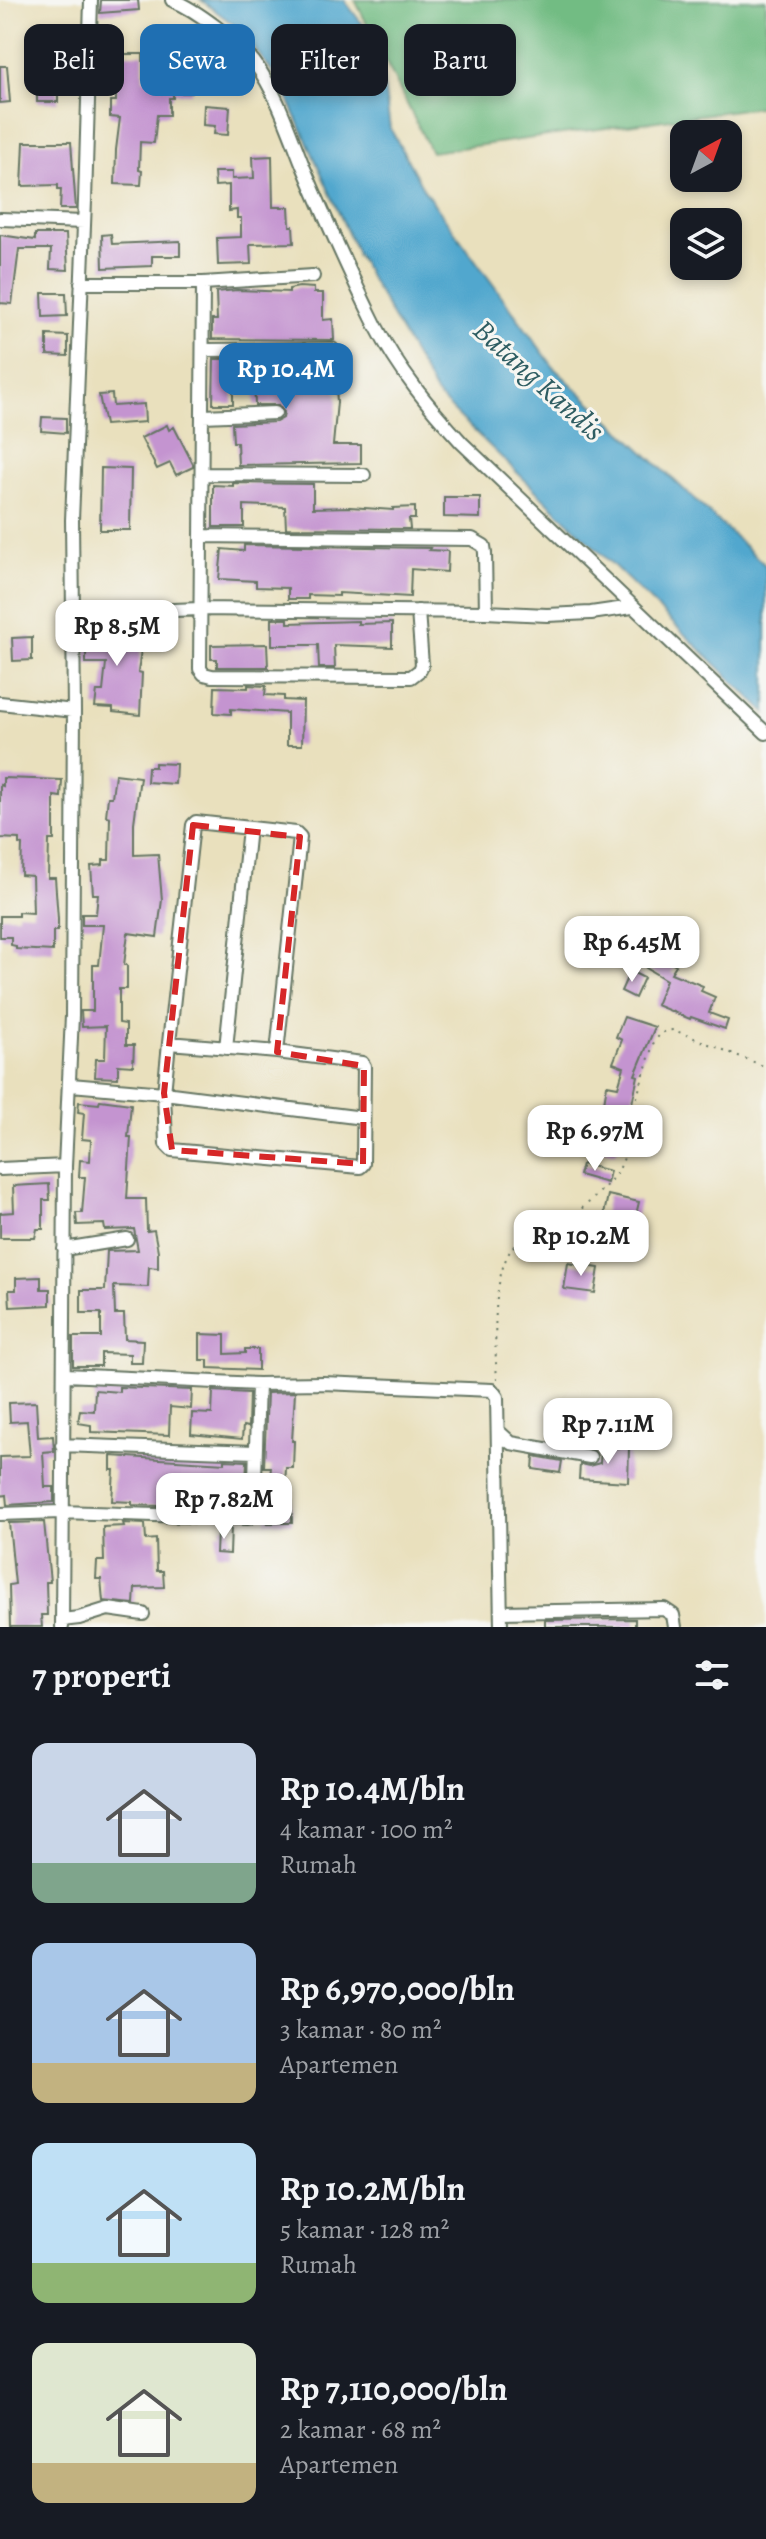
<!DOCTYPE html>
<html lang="id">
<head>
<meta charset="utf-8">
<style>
	:root { --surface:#171b24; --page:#20242c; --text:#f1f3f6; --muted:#9ea1a6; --accent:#1f6fb2 }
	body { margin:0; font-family:Alegreya,serif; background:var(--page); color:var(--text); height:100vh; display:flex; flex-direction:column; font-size:30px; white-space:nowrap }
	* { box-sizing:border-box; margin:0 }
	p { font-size:26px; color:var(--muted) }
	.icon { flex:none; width:44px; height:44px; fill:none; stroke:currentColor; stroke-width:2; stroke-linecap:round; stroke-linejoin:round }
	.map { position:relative; height:1627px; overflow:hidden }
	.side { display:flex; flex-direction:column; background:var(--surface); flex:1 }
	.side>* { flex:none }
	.hud { position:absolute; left:24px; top:24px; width:718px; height:72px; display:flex; gap:16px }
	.needle { width:52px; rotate:41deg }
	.tools { position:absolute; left:670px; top:120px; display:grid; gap:16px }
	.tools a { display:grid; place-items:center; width:72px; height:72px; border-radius:16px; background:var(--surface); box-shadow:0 4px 12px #0003; font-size:40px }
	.price { position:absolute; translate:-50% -68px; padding:0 18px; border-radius:16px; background:#fff; color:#222; font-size:26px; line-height:52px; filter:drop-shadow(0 2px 4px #0008) }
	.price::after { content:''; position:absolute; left:50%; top:48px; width:24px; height:18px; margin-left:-12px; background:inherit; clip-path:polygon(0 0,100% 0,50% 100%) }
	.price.active { background:var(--accent); color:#fff }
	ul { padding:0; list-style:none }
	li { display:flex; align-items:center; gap:24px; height:200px; padding:0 32px }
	li span { display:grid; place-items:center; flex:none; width:224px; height:160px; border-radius:16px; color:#555 }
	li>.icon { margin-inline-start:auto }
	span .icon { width:96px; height:96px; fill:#fffc; stroke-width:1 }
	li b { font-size:34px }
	h2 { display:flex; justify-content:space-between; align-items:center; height:96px; padding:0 32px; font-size:34px }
	.chip { padding:0 28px; border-radius:16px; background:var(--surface); box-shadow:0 4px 12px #0003; font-size:28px; line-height:72px }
	.chip.active { background:var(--accent); color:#fff }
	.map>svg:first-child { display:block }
	.forest { fill:#72bc83; stroke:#487c5c; stroke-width:2 }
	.water { fill:#51a7ce; stroke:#387281; stroke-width:2 }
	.building { fill:#c494d0 }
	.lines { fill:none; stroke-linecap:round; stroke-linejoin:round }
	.street-casing { stroke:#667664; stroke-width:16 }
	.path { stroke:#667664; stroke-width:2; stroke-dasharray:2 6; stroke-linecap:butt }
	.street { stroke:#fff; stroke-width:12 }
	.marked { fill:none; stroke:#d62828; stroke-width:6; stroke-dasharray:16 10; stroke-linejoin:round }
	.labels { text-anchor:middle; stroke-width:6; stroke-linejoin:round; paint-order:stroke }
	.water-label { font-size:30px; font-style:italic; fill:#2e5d62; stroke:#f6f6f2 }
</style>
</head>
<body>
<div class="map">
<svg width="766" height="1627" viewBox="0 0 766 1627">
	<rect width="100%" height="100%" fill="#f6f6f2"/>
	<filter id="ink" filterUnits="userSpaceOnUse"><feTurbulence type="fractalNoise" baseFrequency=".0125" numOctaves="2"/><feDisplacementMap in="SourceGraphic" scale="16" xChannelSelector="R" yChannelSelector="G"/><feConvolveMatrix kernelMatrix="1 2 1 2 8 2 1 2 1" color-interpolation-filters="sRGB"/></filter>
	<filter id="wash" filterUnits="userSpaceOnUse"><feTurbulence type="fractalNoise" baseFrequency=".006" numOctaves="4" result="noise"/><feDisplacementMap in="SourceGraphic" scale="32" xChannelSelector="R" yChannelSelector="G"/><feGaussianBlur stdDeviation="1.8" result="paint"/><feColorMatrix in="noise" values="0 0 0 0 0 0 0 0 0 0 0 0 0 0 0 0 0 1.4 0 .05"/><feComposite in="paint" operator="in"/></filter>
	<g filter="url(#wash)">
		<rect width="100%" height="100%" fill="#e9e0bd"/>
		<!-- forest -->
		<path class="forest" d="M355,0h411v106l-335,46z"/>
		<!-- water -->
		<path class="water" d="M201,0h143l34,45 12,83 34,62 131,179 211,197v147l-329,-318 -78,-137 -77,-173 -42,-56z"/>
		<g id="blocks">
			<!-- building -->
			<path class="building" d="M101,0h37l1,10 -39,3z
				M166,52l16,1 -1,22 11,1 -1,17h-18v5h-4v17h-12l-3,28 -14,-1 -1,28 3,1 -1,14 -26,-1 1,-34 4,-32 -10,-1v-16h6v-47h27v25h22z
				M0,66h7l3,36 -10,1z
				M37,86h21v16h-21z
				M204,105l26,2 -2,28 -14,-1 1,-8 -12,-1z
				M24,142h47l5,67h-16l1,-20h-3v-4l-36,1z
				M272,156l1,51h16l1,19h3l1,17 -44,1 1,20 -33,1 -1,-27 24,-1v-19h-4v-8l-8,1v-26l-14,1 -1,-14h18v7l22,-1 -1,-21z
				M35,234h31l2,36 -18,-1 1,-20h-32l-7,55 -12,-1v-68l35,5z
				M111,234l1,10 68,-3v15h-28v10l-49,2 -1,-33z
				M299,287l15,1v5h9v27l10,-1 1,21 -122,-1v-19h5l-1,-28 21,-2 52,2v-3z
				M42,293h24l1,23 -24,1z
				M47,335l21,1v20l-21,-1z
				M334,358l3,44 -4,43h28v18l-123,2 -1,-23h-4l-1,-18 44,-2 7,-4 1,-6 -6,-7h-23l-1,-25 -21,1v23h-20l1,-45z
				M112,394l1,12 31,-2 1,18 -40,3 -6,-30z
				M42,417l24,1v15l-25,-2z
				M167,425l2,5 5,-3 19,37v3l-17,8 -6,-12 -13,6 -16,-31z
				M101,468l30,1 -1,61h-30z
				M233,483l80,1v24l37,-1 43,3v-2l22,-1v12h-6l1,10 -124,-1 -1,-21 -41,-2v22h-31v-42l20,1z
				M444,497h36v21l-36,-1z
				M244,545l186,3 -1,2 19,1 -1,21 -36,-3 -1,28 -71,-4v3l-31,-1v4h-20v-11l-32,-1v-6l-37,-2 3,-30 22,2z
				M272,619h16v4l70,-2v3l34,-1v24l-58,-2 1,23h-16l-1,-23h-46z
				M122,621l1,18 19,3 -4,30 4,1 -2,42 -27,-3v-4l-18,-1 2,-16h6l3,-28h-20v-22h10v-19z
				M32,637v23l-19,1 -1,-23z
				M267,644l1,23h-51v-8h-6v-14z
				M248,685l18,1 -1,9 19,1v4l19,1 -1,44h-15v-32l-56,-4v5l-17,-1 1,-26 33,1z
				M155,763l21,1 -1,20 -28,-2 1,-15h7z
				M115,774l25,3 -6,46v32l24,-1 4,46 -5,37 -29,-4 -4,32h3v24h-8v34l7,1v21h8l-1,21 -15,-1v13l-23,-1 1,-18h9l1,-33 -24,1 -1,-16h12v-46h6l4,-40h-21v-11h14l2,-20h-5l-2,-28 12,-1v-5h6l1,-43 -4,-1 2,-19h4z
				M3,778l59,2 -1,17 -7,-1v44h-5l-1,38h7l3,41v12h-5v20l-37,-2v-3l-5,-1v-8h-11v-21h18v-4l15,1 -1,-37 -11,-1 1,-30 -3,-1v-5l-19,-1v-53l3,1z
				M656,953l20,12 -5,8 32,13 -2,5 14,6 -6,16 19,7 -3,9 -34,-12 -1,2 -34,-14 10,-25 -20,-12z
				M630,971l14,7 -9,20 -14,-7z
				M624,1017l31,10 -20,48 3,1 -7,32 -3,-1 -12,46 -18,-5 10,-44 -4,-1 3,-18 11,2 6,-20 -11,-4 9,-23 -6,-3z
				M100,1100l31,4 -3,33h3l-4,62h19l1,32 7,-1 4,21v17l-9,-1 -1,20 -34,-1 1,28h9l1,25 18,1 -1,23h-12v-9l-29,-1v13h-28v-29h28v-24h-20v-23h24l2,-39 31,-1 -4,-21 -29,1 -1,-6 -27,1 -1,-12h6l3,-36h-6l1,-17 10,1 1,-21 -9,-1 2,-26 -6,-1 1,-10 20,2z
				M582,1164l28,7 -3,12 -28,-8z
				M49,1184l1,16h-7v29h-6l-2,9h-35v-25l14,-1 -1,-26z
				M608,1195l31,7 -4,17h4l-2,14 -5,-1 -5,25 -31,-5z
				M568,1263l31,5 -4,25 -31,-4z
				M41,1277v12h9v16l-40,2 -1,-17h7v-12z
				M200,1334l25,1v19l20,-1v-4h13v21l-50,-2v-8h-8z
				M119,1387l73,3 -1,19 -21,-2 -1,28 -78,-3v-7l-13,-2 2,-13 14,1 1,-21 24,2z
				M213,1391l36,2 -1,34 -5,-1 -1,13 -51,-5 1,-21 20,1z
				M295,1392l-3,49h2l-1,27h-7l-1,19h6l1,36h-26v-9h-4l2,-27h5l2,-20h-7l3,-74z
				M36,1402l2,35 15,-1 1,15 -11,1 2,35h9v15l-47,3 -1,-10 -6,1v-39l30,-1 -3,-35 -17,1 -1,-19z
				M601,1447l28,1 -1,34 -49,-3 1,-15 9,2 11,-3z
				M111,1456l114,7v-3l22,1 -2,46 -1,2 -112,-4v-3l-20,-1 2,-31h-3z
				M534,1456l28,5 -2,12 -27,-4z
				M44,1522l6,60h-4l1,33h-6l1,12h-32l-1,-42 6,-1 -6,-61z
				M123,1523l22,1 1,16 10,-1 1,32h6l1,16 -29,1 -1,16 -31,-3 -2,-22h-5l1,-18h7l-1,-34 21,-1z
				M222,1526h9l-1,28 -14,-1 1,-21 4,1z
				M635,1619v8h-90v-7z"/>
		</g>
	</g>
	<g filter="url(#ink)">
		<use href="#blocks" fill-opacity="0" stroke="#667664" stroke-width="2"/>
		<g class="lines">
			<!-- street casing -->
			<g class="street-casing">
				<path id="street" d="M172,0c25,10 65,41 82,62 23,31 35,69 49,104 23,54 47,108 73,160 23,45 53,81 86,117l304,290
					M0,219l84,3
					M81,283h122l110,-7
					M203,283l-3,386 4,5 8,2 199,1 9,-7 2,-5 -4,-54
					M204,350l128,-1
					M203,416l72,-3
					M202,474l162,1
					M201,536l271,3 12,7 1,7 1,59
					M73,614l126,-5 287,3 61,3 44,-2 41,-6
					M0,703l74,8
					M226,1048l23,-220
					M277,1052l85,11 2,3 -1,98 -3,3 -188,-17 -6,-6 -2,-51 199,25
					M71,1085l93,8 5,-50 108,9 23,-215 -4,-4 -100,-11 -3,3 -24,218
					M65,1166l7,-150 2,-305 -2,-191 13,-319 6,-201
					M0,1169l65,-3 -3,461
					M64,1249l63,-10
					M65,1375l193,9 65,-1 169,7 5,7 4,230
					M498,1431l13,12 79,14
					M62,1445l193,7
					M0,1514l61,-2 187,6 6,-8 4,-126
					M501,1612l163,-3 9,6 2,12
					M62,1620l17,-2 29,-9 35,5"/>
			</g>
			<!-- path -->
			<path class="path" d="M497,1380c-2,-32 -7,-114 20,-137 9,-7 18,-6 28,-10 23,-10 61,-43 74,-64 10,-18 10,-40 15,-60 5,-22 13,-43 19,-65 6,-9 9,-14 21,-14l92,37"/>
			<!-- street -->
			<use href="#street" class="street"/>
		</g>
	</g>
	<!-- marked area -->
	<path class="marked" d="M193,825l107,12 -23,215 87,14 -1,98 -191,-14 -8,-57z"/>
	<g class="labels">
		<!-- water labels -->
		<g class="water-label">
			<text transform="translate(539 380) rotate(42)" y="10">Batang Kandis</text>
		</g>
	</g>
</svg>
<div class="tools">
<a><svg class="needle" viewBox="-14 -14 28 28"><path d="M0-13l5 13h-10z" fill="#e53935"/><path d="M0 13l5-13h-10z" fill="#9ea1a6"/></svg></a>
<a><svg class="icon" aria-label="layers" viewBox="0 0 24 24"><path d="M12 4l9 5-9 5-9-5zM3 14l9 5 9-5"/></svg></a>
</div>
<b class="price active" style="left:286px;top:411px">Rp 10.4M</b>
<b class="price" style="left:117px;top:668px">Rp 8.5M</b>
<b class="price" style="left:632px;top:984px">Rp 6.45M</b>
<b class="price" style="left:595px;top:1173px">Rp 6.97M</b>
<b class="price" style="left:581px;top:1278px">Rp 10.2M</b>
<b class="price" style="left:608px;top:1466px">Rp 7.11M</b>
<b class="price" style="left:224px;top:1541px">Rp 7.82M</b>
<div class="hud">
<a class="chip">Beli</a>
<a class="chip active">Sewa</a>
<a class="chip">Filter</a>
<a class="chip">Baru</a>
</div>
</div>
<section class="side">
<h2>7 properti<svg class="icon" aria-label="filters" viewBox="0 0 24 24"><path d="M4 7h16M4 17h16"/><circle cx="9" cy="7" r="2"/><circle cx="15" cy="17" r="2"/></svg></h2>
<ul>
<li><span style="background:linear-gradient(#c9d6e8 75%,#7fa58c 0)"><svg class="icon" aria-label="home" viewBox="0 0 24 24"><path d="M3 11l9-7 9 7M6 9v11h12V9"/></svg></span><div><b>Rp 10.4M/bln</b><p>4 kamar · 100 m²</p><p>Rumah</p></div></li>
<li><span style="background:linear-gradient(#a9c7e8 75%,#c2b280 0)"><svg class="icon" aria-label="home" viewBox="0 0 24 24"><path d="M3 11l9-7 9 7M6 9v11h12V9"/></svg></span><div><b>Rp 6,970,000/bln</b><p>3 kamar · 80 m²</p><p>Apartemen</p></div></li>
<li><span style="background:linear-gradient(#bfe0f5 75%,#8fb573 0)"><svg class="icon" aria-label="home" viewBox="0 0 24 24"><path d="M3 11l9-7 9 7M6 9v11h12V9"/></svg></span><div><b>Rp 10.2M/bln</b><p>5 kamar · 128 m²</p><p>Rumah</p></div></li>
<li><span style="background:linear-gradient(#dfe7d0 75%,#c2b280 0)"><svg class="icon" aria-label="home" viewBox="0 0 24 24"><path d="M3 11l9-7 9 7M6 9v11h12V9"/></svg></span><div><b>Rp 7,110,000/bln</b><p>2 kamar · 68 m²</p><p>Apartemen</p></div></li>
</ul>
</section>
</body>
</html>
